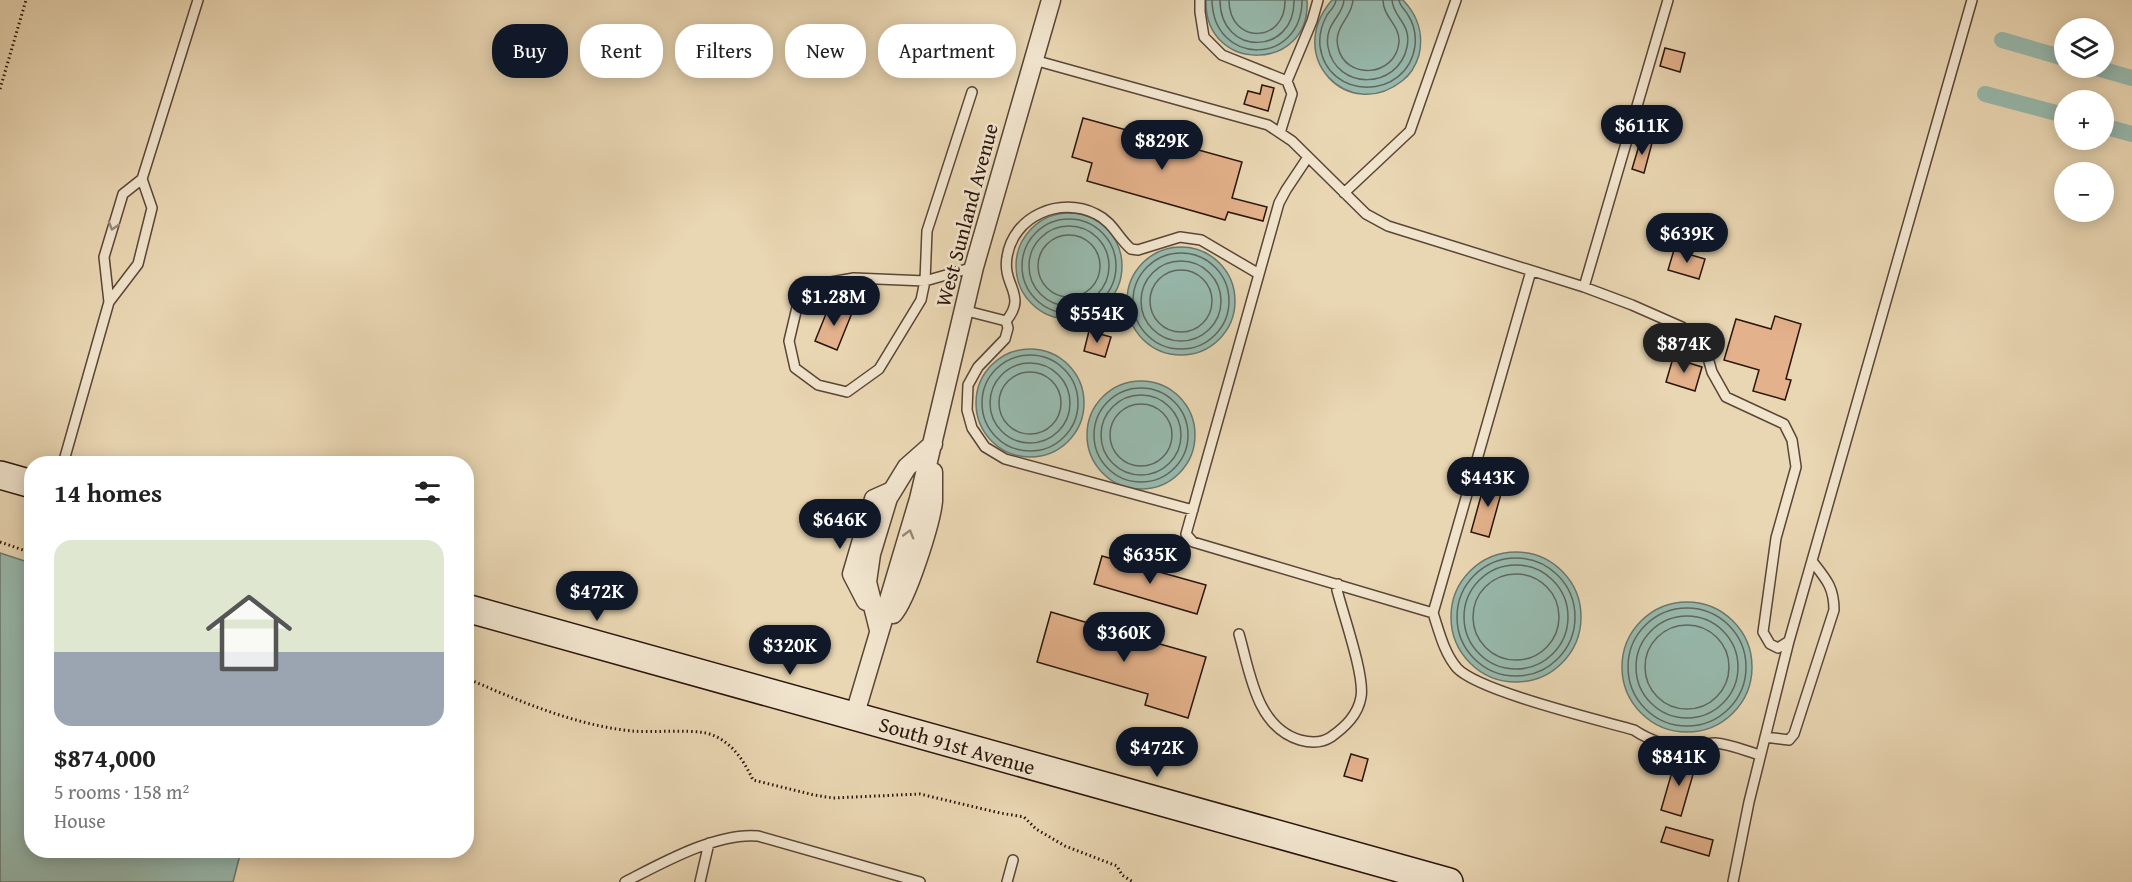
<!DOCTYPE html>
<html lang="en">
<head>
<meta charset="utf-8">
<style>
	:root { --surface:#fff; --page:#f2f2f2; --text:#222; --muted:#767676; --accent:#111827 }
	body { margin:0; font-family:"Gentium Book Plus",serif; background:var(--page); color:var(--text); height:100vh; display:flex; flex-direction:column; font-size:22px; white-space:nowrap }
	* { box-sizing:border-box; margin:0 }
	p { font-size:20px; color:var(--muted) }
	.icon { flex:none; width:33px; height:33px; fill:none; stroke:currentColor; stroke-width:2; stroke-linecap:round; stroke-linejoin:round }
	.map { position:relative; flex:1; overflow:hidden }
	.sheet { position:absolute; left:24px; top:456px; width:450px; height:402px; display:flex; flex-direction:column; background:var(--surface); border-radius:24px; box-shadow:0 3px 15px #0003 }
	.sheet>* { flex:none }
	.guide { position:absolute; left:492px; top:24px; width:570px; height:54px; display:flex; gap:12px }
	.fabs { position:absolute; left:2054px; top:18px; display:grid; gap:12px }
	.fabs a { display:grid; place-items:center; width:60px; height:60px; border-radius:50%; background:var(--surface); box-shadow:0 3px 15px #0003; font-size:30px }
	.price { position:absolute; translate:-50% -51px; padding:0 14px; border-radius:21px; background:var(--accent); color:#fff; font-size:20px; line-height:39px; filter:drop-shadow(0 2px 3px #0008) }
	.price::after { content:''; position:absolute; left:50%; top:36px; width:18px; height:14px; margin-left:-9px; background:inherit; clip-path:polygon(0 0,100% 0,50% 100%) }
	.price.active { background:#222; color:#fff }
	ul { padding:0; list-style:none }
	li { display:grid; align-content:center; gap:12px; height:318px; padding:0 30px }
	li span { display:grid; place-items:center; height:186px; border-radius:18px; color:#555 }
	li>.icon { margin-inline-start:auto }
	span .icon { width:108px; height:108px; fill:#fffc; stroke-width:1 }
	li b { font-size:26px }
	h2 { display:flex; justify-content:space-between; align-items:center; height:72px; padding:0 30px; font-size:26px }
	.tag { padding:0 21px; border-radius:24px; background:var(--surface); box-shadow:0 3px 15px #0003; font-size:21px; line-height:54px }
	.tag.active { background:var(--accent); color:#fff }
	.map>svg:first-child { display:block }
	.water { fill:#97b9ad; stroke:#6b776d; stroke-width:1.5 }
	.lines { fill:none; stroke-linecap:round; stroke-linejoin:round }
	.shore { stroke:#60675c; stroke-width:1.5 }
	.canal { stroke:#97b9ad; stroke-width:16 }
	.building { fill:#e3b18b; stroke:#2a150c; stroke-width:1.5 }
	.service-casing { stroke:#5a4536; stroke-width:12 }
	.minor-casing { stroke:#5a4536; stroke-width:21 }
	.secondary-casing { stroke:#2a150c; stroke-width:30 }
	.path { stroke:#2a150c; stroke-width:3; stroke-dasharray:1.5 3; stroke-linecap:butt }
	.service { stroke:#f1e4cd; stroke-width:9 }
	.minor { stroke:#f1e4cd; stroke-width:18 }
	.secondary { stroke:#f1e4cd; stroke-width:27 }
	.oneway { stroke:#978776 }
	.labels { text-anchor:middle; stroke-width:5; stroke-linejoin:round; paint-order:stroke }
	.street-label { font-size:21px; fill:#2a150c; stroke:#f1e4cd }
</style>
</head>
<body>
<div class="map">
<svg width="2132" height="882" viewBox="0 0 2132 882">
	<rect width="100%" height="100%" fill="#e9d6b2"/>
	<filter id="stains"><feTurbulence type="fractalNoise" baseFrequency=".00333" numOctaves="4"/><feColorMatrix values="0 0 0 0 .2 0 0 0 0 .09 0 0 0 0 .02 0 0 0 .5 -.17"/></filter>
	<radialGradient id="worn" r=".72"><stop offset=".6" stop-color="#630" stop-opacity="0"/><stop offset="1" stop-color="#630" stop-opacity=".3"/></radialGradient>
	<!-- water -->
	<path class="water" d="M1206,0h101c5,72 -103,75 -101,0z
		M1332,0h71c15,16 21,33 16,55 -3,10 -9,20 -17,26 -53,42 -119,-24 -70,-81z
		M1016 266a53 53 0 1 1 106 0a53 53 0 1 1-106 0Z
		M1127 301a54 54 0 1 1 108 0a54 54 0 1 1-108 0Z
		M976 403a54 54 0 1 1 108 0a54 54 0 1 1-108 0Z
		M1087 435a54 54 0 1 1 108 0a54 54 0 1 1-108 0Z
		M1451 617a65 65 0 1 1 130 0a65 65 0 1 1-130 0Z
		M0,553l31,10 1,287 209,1 -8,31h-233z
		M1622 667a65 65 0 1 1 130 0a65 65 0 1 1-130 0Z"/>
	<g class="lines">
		<!-- shore -->
		<path class="shore" d="M1212,0c1,67 90,66 90,0
			M1220,0c0,57 75,56 74,0
			M1229,0c0,45 57,44 56,0
			M1336,0c-1,7 -5,9 -9,15 -5,9 -8,21 -7,31 7,55 87,55 95,0 1,-10 -1,-22 -7,-31 -3,-6 -8,-8 -9,-15
			M1344,0c-1,17 -20,23 -16,47 8,44 70,43 79,0 5,-24 -14,-29 -15,-47
			M1353,0c-1,18 -20,27 -15,47 7,34 58,30 61,-5 1,-17 -16,-25 -16,-42
			M1022 266a47 47 0 1 1 94 0a47 47 0 1 1-94 0Z
			M1029 266a40 40 0 1 1 80 0a40 40 0 1 1-80 0Z
			M1038 266a31 31 0 1 1 62 0a31 31 0 1 1-62 0Z
			M1133 301a48 48 0 1 1 96 0a48 48 0 1 1-96 0Z
			M1141 301a40 40 0 1 1 80 0a40 40 0 1 1-80 0Z
			M1150 301a31 31 0 1 1 62 0a31 31 0 1 1-62 0Z
			M982 403a48 48 0 1 1 96 0a48 48 0 1 1-96 0Z
			M990 403a40 40 0 1 1 80 0a40 40 0 1 1-80 0Z
			M999 403a31 31 0 1 1 62 0a31 31 0 1 1-62 0Z
			M1094 435a47 47 0 1 1 94 0a47 47 0 1 1-94 0Z
			M1101 435a40 40 0 1 1 80 0a40 40 0 1 1-80 0Z
			M1110 435a31 31 0 1 1 62 0a31 31 0 1 1-62 0Z
			M1457 617a59 59 0 1 1 118 0a59 59 0 1 1-118 0Z
			M1464 617a52 52 0 1 1 104 0a52 52 0 1 1-104 0Z
			M1473 617a43 43 0 1 1 86 0a43 43 0 1 1-86 0Z
			M1628 667a59 59 0 1 1 118 0a59 59 0 1 1-118 0Z
			M1636 667a51 51 0 1 1 102 0a51 51 0 1 1-102 0Z
			M1645 667a42 42 0 1 1 84 0a42 42 0 1 1-84 0Z"/>
		<!-- canal -->
		<path class="canal" d="M2002,40l62,18
			M2097,68l35,10
			M1985,94l79,21
			M2103,126l29,8"/>
	</g>
	<!-- building -->
	<path class="building" d="M1665,48l20,5 -5,19 -20,-6z
		M1262,85l12,3 -6,23 -24,-7 4,-13 12,3z
		M1083,118l159,44 -10,36 35,9 -4,14 -35,-9 -3,8 -138,-39 5,-18 -20,-6z
		M1641,139l11,4 -8,30 -12,-4z
		M1674,250l31,9 -6,20 -31,-9z
		M830,304l22,9 -15,37 -22,-9z
		M1775,316l26,8 -15,55 5,1 -6,20 -32,-9 6,-21 -35,-10 12,-41 35,10z
		M1089,331l22,6 -6,20 -21,-6z
		M1673,358l29,9 -7,24 -29,-9z
		M1486,478l18,5 -15,54 -18,-5z
		M1102,556l104,29 -9,29 -103,-30z
		M1051,612l71,21 -2,6 27,8 2,-6 57,16 -18,61 -43,-13 3,-11 -111,-32z
		M1351,754l17,5 -6,22 -18,-5z
		M1676,758l20,6 -15,52 -20,-6z
		M1666,827l47,13 -4,16 -48,-14z"/>
	<g class="lines">
		<!-- service casing -->
		<g class="service-casing">
			<path id="service" d="M1200,0v12l4,25 18,18 65,26 5,13 -12,39
				M1034,60l234,65 24,16 74,73 22,12 196,61 48,18 50,22 24,24 6,21 14,25 58,27 8,16 4,27 -20,71 -13,94 7,12 8,4 11,-7 183,-641
				M1287,81l25,-60 6,-21
				M972,92l-45,139 -2,50 -4,19 -42,69 -32,23 -29,-7 -23,-17 -6,-27 9,-38 16,-18 40,-7 71,3 49,-14
				M1308,157l-22,33 -7,13 -93,331 7,8 240,71 98,-342
				M142,179l-19,15 -19,63 5,45 29,-38 14,-56 -10,-29 56,-179
				M1344,193l66,-62 46,-131
				M1584,287l84,-287
				M963,310l43,11 2,7 -3,11 -27,28 -10,18 -1,25 5,18 13,19 20,12 188,51
				M1006,321c22,-26 -4,-35 1,-64 6,-41 53,-61 89,-43 17,8 22,24 35,35l7,1 42,-13 21,3 58,34
				M63,464l46,-162
				M1433,613c6,18 11,40 24,55 21,23 142,52 177,62 13,9 43,21 58,19 8,-2 13,-6 23,-6 15,1 31,8 45,12
				M1239,634c11,38 17,93 61,106 11,3 22,3 31,-3 14,-10 27,-22 30,-40 4,-21 -18,-83 -24,-107l1,-6
				M1765,737l24,3 5,-6 40,-124c0,-23 -8,-31 -22,-49
				M625,882c37,-19 92,-50 133,-46l162,46
				M700,882l9,-39
				M1007,882l6,-22
				M1733,882l16,-80 40,-161"/>
		</g>
		<!-- minor casing -->
		<g class="minor-casing">
			<path id="minor" d="M866,601l-14,-27 22,-75 18,-8
				M893,614c14,-15 38,-92 40,-113 0,-10 0,-19 0,-29
				M879,630l-12,-48 4,-28 17,-56 19,-31 26,-23
				M854,717l65,-218 55,-232 77,-267"/>
		</g>
		<!-- secondary casing -->
		<g class="secondary-casing">
			<path id="secondary" d="M0,475l32,9
				M466,608l983,274"/>
		</g>
		<!-- path -->
		<path class="path" d="M0,89l26,-89
			M0,542l32,11
			M466,678c53,23 108,47 166,53 23,2 52,-2 74,2 24,6 37,26 47,47l61,15 19,3 87,-4 80,19 24,4 12,12 29,17 52,20 5,9 11,7"/>
		<!-- service -->
		<use href="#service" class="service"/>
		<!-- minor -->
		<use href="#minor" class="minor"/>
		<!-- secondary -->
		<use href="#secondary" class="secondary"/>
	</g>
	<!-- one-way arrows -->
	<defs><path id="oneway-chevron" d="M-2-3.5L2.5 0L-2 3.5" fill="none" stroke-width="1.6" stroke-linecap="round" stroke-linejoin="round" transform="scale(1.5)"/></defs>
	<g class="oneway">
		<use href="#oneway-chevron" transform="translate(113 226) rotate(107)"/>
		<use href="#oneway-chevron" transform="translate(909 534) rotate(-74)"/>
	</g>
	<g class="labels">
		<!-- street labels -->
		<g class="street-label">
			<text transform="translate(967 215) rotate(-75)" y="7">West Sunland Avenue</text>
			<text transform="translate(957 746) rotate(16)" y="7">South 91st Avenue</text>
		</g>
	</g>
	<rect width="100%" height="100%" filter="url(#stains)"/>
	<rect width="100%" height="100%" fill="url(#worn)"/>
</svg>
<div class="fabs">
<a><svg class="icon" aria-label="layers" viewBox="0 0 24 24"><path d="M12 4l9 5-9 5-9-5zM3 14l9 5 9-5"/></svg></a>
<a>+</a>
<a>−</a>
</div>
<b class="price" style="left:1642px;top:156px">$611K</b>
<b class="price" style="left:1162px;top:171px">$829K</b>
<b class="price" style="left:1687px;top:264px">$639K</b>
<b class="price" style="left:834px;top:327px">$1.28M</b>
<b class="price" style="left:1097px;top:344px">$554K</b>
<b class="price active" style="left:1684px;top:374px">$874K</b>
<b class="price" style="left:1488px;top:508px">$443K</b>
<b class="price" style="left:840px;top:550px">$646K</b>
<b class="price" style="left:1150px;top:585px">$635K</b>
<b class="price" style="left:597px;top:622px">$472K</b>
<b class="price" style="left:1124px;top:663px">$360K</b>
<b class="price" style="left:790px;top:676px">$320K</b>
<b class="price" style="left:1157px;top:778px">$472K</b>
<b class="price" style="left:1679px;top:787px">$841K</b>
<div class="guide">
<a class="tag active">Buy</a>
<a class="tag">Rent</a>
<a class="tag">Filters</a>
<a class="tag">New</a>
<a class="tag">Apartment</a>
</div>
<section class="sheet">
<h2>14 homes<svg class="icon" aria-label="filters" viewBox="0 0 24 24"><path d="M4 7h16M4 17h16"/><circle cx="9" cy="7" r="2"/><circle cx="15" cy="17" r="2"/></svg></h2>
<ul>
<li><span style="background:linear-gradient(#dfe7d0 60%,#9aa5b1 0)"><svg class="icon" aria-label="home" viewBox="0 0 24 24"><path d="M3 11l9-7 9 7M6 9v11h12V9"/></svg></span><div><b>$874,000</b><p>5 rooms · 158 m²</p><p>House</p></div></li>
</ul>
</section>
</div>
</body>
</html>
